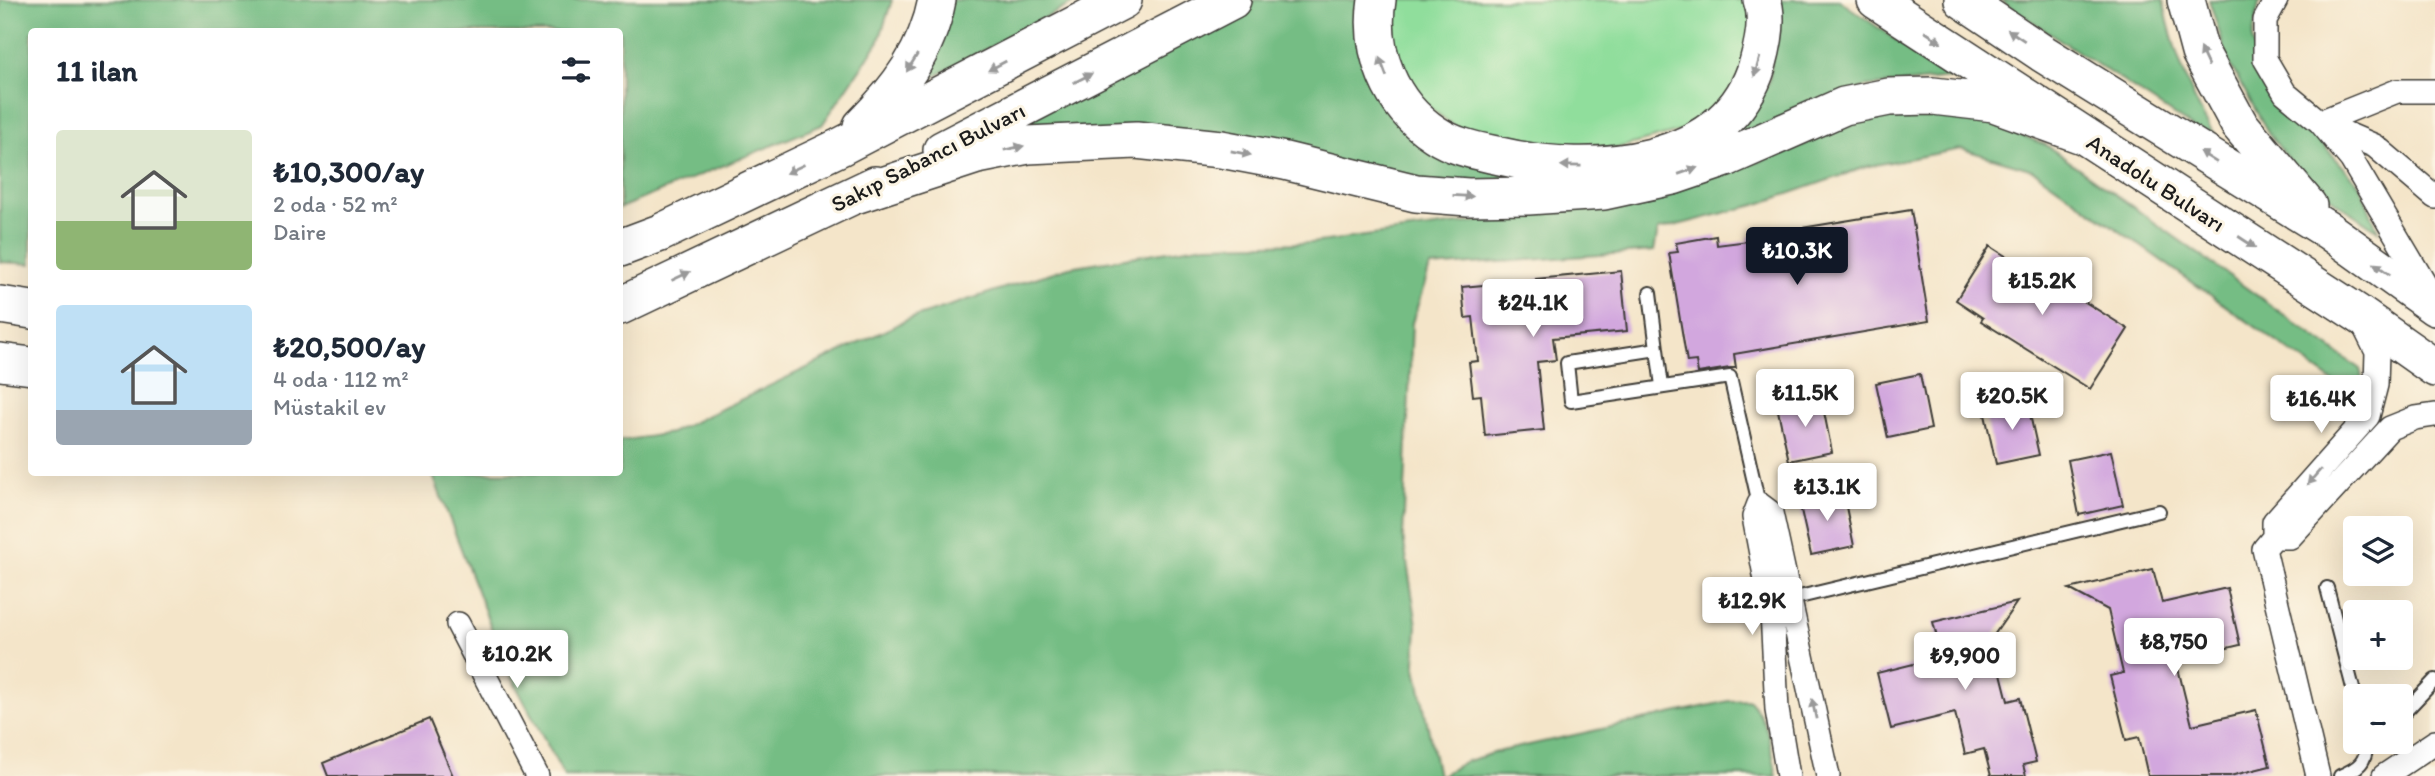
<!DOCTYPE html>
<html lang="tr">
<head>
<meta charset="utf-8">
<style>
	:root { --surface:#fff; --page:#f2f2f3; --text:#1f2937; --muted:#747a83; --accent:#111827 }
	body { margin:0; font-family:Itim,sans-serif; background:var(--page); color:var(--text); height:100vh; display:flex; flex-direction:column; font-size:26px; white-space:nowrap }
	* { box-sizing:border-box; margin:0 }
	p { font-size:23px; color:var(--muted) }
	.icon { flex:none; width:38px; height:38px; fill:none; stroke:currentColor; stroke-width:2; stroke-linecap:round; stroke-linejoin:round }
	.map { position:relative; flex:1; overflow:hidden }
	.panel { position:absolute; left:28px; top:28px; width:595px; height:448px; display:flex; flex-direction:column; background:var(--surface); border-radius:7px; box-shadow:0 7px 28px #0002 }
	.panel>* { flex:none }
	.fabs { position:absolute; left:2343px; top:516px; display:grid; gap:14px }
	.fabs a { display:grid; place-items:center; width:70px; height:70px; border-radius:7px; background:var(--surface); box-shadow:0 7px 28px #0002; font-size:35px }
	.price { position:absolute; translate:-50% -60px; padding:0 16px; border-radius:7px; background:#fff; color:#222; font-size:23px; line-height:46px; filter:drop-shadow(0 2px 4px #0008) }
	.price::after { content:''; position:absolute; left:50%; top:42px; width:21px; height:16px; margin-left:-10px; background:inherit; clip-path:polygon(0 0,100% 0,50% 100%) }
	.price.current { background:var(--accent); color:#fff }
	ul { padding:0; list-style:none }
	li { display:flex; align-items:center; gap:21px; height:175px; padding:0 28px }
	li span { display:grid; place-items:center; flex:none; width:196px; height:140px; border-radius:7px; color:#555 }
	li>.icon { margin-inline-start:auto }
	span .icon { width:84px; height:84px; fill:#fffc; stroke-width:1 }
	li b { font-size:30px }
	h2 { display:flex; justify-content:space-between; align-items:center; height:84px; padding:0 28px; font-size:30px }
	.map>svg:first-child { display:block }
	.green { fill:#90de9c; stroke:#567d5c; stroke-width:2 }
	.forest { fill:#74bd84; stroke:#486c50; stroke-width:2 }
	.building { fill:#d2a7de }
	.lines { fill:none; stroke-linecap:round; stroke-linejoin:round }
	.lane-casing { stroke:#3c3a36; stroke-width:16 }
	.street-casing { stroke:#3c3a36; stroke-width:26 }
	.primary-casing { stroke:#3c3a36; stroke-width:40 }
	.lane { stroke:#fff; stroke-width:12 }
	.street { stroke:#fff; stroke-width:23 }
	.primary { stroke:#fff; stroke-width:37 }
	.oneway { fill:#999 }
	.labels { text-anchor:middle; stroke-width:6; stroke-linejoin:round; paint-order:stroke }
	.street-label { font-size:23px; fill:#1c1c1c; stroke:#fcf5e5 }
</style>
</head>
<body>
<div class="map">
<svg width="2435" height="776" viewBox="0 0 2435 776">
	<rect width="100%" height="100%" fill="#fcf5e5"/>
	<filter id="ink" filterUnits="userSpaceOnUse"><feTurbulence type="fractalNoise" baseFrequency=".0143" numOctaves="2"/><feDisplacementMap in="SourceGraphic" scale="14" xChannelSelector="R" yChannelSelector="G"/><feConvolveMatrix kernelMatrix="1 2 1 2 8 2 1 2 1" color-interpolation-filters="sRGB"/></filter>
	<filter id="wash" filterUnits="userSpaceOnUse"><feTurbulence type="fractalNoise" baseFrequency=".00686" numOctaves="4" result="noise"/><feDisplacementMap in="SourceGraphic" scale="28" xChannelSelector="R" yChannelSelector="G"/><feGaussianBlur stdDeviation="1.57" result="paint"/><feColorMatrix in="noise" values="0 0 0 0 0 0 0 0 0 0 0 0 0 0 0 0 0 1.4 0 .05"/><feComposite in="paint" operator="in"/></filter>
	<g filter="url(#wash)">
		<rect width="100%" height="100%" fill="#f4e5c9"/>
		<!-- green -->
		<path class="green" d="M1394,0h355l8,41 -22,47 -35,38 -113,30 -118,-19 -51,-38 -25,-41z"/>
		<!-- forest -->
		<path class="forest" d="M0,0h892l-13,41 -57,84 -202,83v-176h-588l-1,232 -31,-2z
			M945,0h134l-168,89z
			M1255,0h110l38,118 158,61 176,-55 32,-42 9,-63 -2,-19h63l111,78 -85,9 -213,82 -167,19 -489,-55z
			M2000,0h163c11,52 28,103 59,147z
			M2209,0h53l-3,3 -7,37 12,40 96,105 18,46 -41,-28 -39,-31 -29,-38 -40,-71z
			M1876,115l97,1 73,29 314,224 4,17 -2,16 -329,-232 -71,-21 -93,17 -110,38 -101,26 -4,21 -224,16 -18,56 -9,214 14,88 -2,38 23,113h-874l-57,-107 -75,-196 188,-1v-31l51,-8 238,-114 160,-52 136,-22 106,-2 318,-41 144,-45z
			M1749,700c20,21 22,48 28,76h-337l24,-14 33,-10 232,-51z"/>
		<g id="blocks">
			<!-- building -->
			<path class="building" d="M1911,210l18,111 -195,33 2,14h-6l-32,5 -2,-12 -9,1 -18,-109 9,-1 -2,-9 40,-7 1,9 32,-4 -1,-4z
				M1990,246l28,18 2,-3 108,68 -38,60 -109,-68 2,-3 -27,-18z
				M1621,271l6,60 -74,7 3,22 -19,2 7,68 -59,6 -4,-41 -8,1 -4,-34 9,-1 -5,-44 -8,1 -3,-31 32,-3v4l43,-4 -1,-5z
				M1920,374l11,55 -43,9 -12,-55z
				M1821,397l11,55 -43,9 -12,-55z
				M2027,401l12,54 -43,9 -12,-54z
				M2111,451l12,54 -44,10 -11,-55z
				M1843,492l11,54 -43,9 -12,-54z
				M2153,569l9,34 65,-15 13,57 -64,15 16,65 64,-15 14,56 -40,10h-82l-9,-39 -13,3 -16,-64 13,-3 -15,-63 -39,-21z
				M2017,602l-25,36 16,63 12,-3 16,64 -13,3 3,11h-35l-7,-27 -19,5 -10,-41 -64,16 -14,-56 65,-16 -9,-35z
				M429,719l24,57h-125l-5,-13z"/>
		</g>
	</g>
	<g filter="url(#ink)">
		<use href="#blocks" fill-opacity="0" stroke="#3c3a36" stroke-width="2"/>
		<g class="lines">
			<!-- lane casing -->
			<g class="lane-casing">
				<path id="lane" d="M1650,293l7,56
					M1662,386l-5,-37 -90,14 4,38 159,-24 29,127
					M2327,588l29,112
					M1791,599l368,-88
					M2401,716l34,-36
					M2340,776c17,-7 28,-14 26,-34"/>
			</g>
			<!-- street casing -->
			<g class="street-casing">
				<path id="street" d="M2276,0l-11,20v39l20,34 35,29 31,37 82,139
					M2320,122l77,-31h38
					M2326,125l49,21 60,51
					M2274,537h16l100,-109 25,-10 20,-3
					M458,624l79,152
					M1788,776l-11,-66 -5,-98 -18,-95 5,-13 12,9 57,263
					M2318,776l-54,-227 10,-12v-15l94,-106 8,-31 1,-33 -15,-30
					M2384,776l51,-34"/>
			</g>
			<!-- primary casing -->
			<g class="primary-casing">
				<path id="primary" d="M1377,0c-8,51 13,105 58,134 19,13 43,17 65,22 90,21 228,13 258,-93 5,-18 11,-45 4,-63
					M1876,0l481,313 78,55
					M1963,0l79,53 287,178 106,76
					M2186,0l14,52 39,72 69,82
					M862,126c36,-36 65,-74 75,-126
					M942,150l290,-150
					M855,195l122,-40 51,-10 108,-5 85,9 64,12 131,32 52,4 60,-1 76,-5 69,-15 53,-18 118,-52 45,-9 44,-1 61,7 91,33
					M620,248l40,-15 180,-86 283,-147
					M0,305l32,5
					M620,306l255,-121
					M0,362l32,4"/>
			</g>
			<!-- lane -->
			<use href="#lane" class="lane"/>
			<!-- street -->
			<use href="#street" class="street"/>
			<!-- primary -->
			<use href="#primary" class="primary"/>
		</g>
		<!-- one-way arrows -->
		<defs><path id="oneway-solid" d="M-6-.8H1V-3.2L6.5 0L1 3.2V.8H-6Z" transform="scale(1.75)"/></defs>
		<g class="oneway">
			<use href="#oneway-solid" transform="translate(2016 35) rotate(-146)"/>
			<use href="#oneway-solid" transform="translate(1933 37) rotate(33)"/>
			<use href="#oneway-solid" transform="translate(2204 57) rotate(-115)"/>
			<use href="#oneway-solid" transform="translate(912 63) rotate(122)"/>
			<use href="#oneway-solid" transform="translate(997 66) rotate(152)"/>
			<use href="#oneway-solid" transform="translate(1383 67) rotate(-111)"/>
			<use href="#oneway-solid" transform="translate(1757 67) rotate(106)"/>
			<use href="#oneway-solid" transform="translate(1083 78) rotate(-27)"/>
			<use href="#oneway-solid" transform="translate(1014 148) rotate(-11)"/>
			<use href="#oneway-solid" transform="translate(1241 153) rotate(11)"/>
			<use href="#oneway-solid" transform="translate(2208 157) rotate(-148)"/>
			<use href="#oneway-solid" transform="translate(1571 166) rotate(-179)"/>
			<use href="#oneway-solid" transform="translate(795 169) rotate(155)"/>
			<use href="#oneway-solid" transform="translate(1688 171) rotate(-19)"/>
			<use href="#oneway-solid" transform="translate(1463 196) rotate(3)"/>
			<use href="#oneway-solid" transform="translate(2247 242) rotate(33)"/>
			<use href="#oneway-solid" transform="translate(2382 269) rotate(-145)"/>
			<use href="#oneway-solid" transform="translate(681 276) rotate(-25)"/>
			<use href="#oneway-solid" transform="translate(2314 477) rotate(131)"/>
			<use href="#oneway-solid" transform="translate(1814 709) rotate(-102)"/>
		</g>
	</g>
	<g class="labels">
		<!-- street labels -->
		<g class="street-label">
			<text transform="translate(928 157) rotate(-27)" y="8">Sakıp Sabancı Bulvarı</text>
			<text transform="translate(2156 183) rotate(33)" y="8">Anadolu Bulvarı</text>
		</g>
	</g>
</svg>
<div class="fabs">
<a><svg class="icon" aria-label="layers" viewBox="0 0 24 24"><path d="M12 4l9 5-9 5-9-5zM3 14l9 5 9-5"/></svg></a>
<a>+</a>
<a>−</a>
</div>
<b class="price current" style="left:1797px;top:287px">₺10.3K</b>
<b class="price" style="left:2042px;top:317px">₺15.2K</b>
<b class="price" style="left:1533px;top:339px">₺24.1K</b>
<b class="price" style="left:1805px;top:429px">₺11.5K</b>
<b class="price" style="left:2012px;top:432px">₺20.5K</b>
<b class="price" style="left:2321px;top:435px">₺16.4K</b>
<b class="price" style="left:1827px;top:523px">₺13.1K</b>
<b class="price" style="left:1752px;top:637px">₺12.9K</b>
<b class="price" style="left:2174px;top:678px">₺8,750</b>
<b class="price" style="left:517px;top:690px">₺10.2K</b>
<b class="price" style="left:1965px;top:692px">₺9,900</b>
<section class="panel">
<h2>11 ilan<svg class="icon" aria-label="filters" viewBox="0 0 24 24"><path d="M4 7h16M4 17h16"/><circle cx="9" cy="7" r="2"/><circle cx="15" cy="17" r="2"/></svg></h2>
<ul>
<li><span style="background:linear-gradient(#dfe7d0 65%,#8fb573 0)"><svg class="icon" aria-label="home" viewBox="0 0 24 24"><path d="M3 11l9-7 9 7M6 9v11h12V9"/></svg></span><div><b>₺10,300/ay</b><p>2 oda · 52 m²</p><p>Daire</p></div></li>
<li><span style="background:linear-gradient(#bfe0f5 75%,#9aa5b1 0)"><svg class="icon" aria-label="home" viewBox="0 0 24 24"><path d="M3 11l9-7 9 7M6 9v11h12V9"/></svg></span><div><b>₺20,500/ay</b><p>4 oda · 112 m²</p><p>Müstakil ev</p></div></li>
</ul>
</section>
</div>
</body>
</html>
